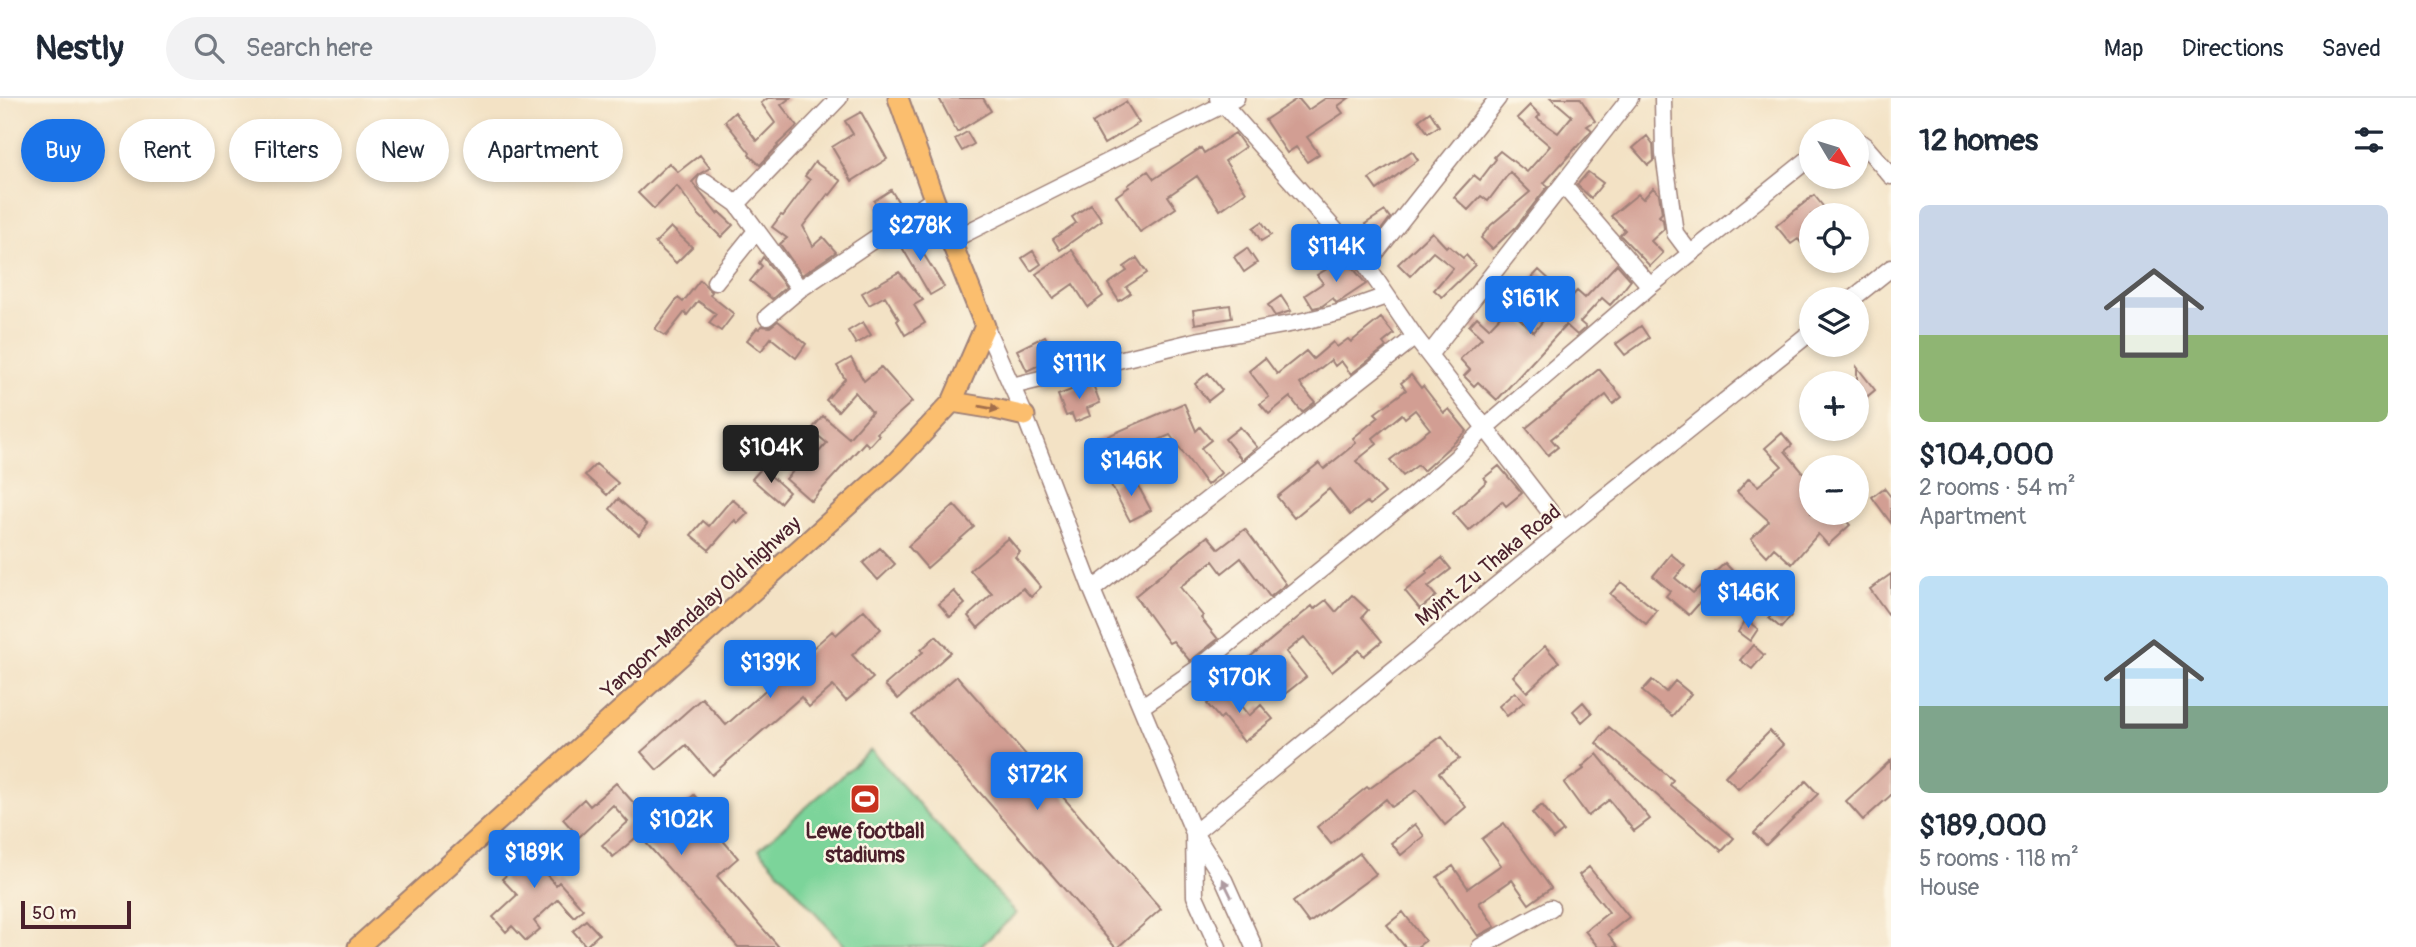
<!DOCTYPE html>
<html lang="en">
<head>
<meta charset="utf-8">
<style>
	:root { --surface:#fff; --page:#f2f2f3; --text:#1f2937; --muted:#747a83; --line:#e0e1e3; --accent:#1a73e8 }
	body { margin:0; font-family:Pangolin,sans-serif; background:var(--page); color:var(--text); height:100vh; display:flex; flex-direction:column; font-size:26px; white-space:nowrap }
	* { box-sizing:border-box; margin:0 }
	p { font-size:23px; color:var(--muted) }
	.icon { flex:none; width:38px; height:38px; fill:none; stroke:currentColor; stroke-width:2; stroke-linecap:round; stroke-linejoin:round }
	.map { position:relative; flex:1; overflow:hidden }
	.sheet { display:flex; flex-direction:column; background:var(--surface); width:525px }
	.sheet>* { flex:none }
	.guide { position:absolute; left:21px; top:21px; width:665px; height:63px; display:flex; gap:14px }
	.needle { width:46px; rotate:128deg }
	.tools { position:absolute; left:1799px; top:21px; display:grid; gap:14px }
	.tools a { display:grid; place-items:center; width:70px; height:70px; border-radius:50%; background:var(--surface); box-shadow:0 4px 10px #0003; font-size:35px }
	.scale { position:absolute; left:21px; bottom:18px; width:110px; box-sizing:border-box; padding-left:7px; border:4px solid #4a1f2b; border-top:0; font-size:19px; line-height:24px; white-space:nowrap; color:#4a1f2b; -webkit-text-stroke:5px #fcf5e5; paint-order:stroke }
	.price { position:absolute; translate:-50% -60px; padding:0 16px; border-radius:7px; background:var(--accent); color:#fff; font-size:23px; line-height:46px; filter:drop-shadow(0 2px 4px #0008) }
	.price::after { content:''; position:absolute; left:50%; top:42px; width:21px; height:16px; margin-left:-10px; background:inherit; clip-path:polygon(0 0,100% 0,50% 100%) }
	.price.on { background:#222; color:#fff }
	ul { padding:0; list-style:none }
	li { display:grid; align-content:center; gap:14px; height:371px; padding:0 28px }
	li span { display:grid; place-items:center; height:217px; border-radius:10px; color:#555 }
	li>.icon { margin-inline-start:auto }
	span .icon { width:126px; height:126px; fill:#fffc; stroke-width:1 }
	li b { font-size:30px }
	h2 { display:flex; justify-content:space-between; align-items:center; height:84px; padding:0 28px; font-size:30px }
	.pill { padding:0 24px; border-radius:32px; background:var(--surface); box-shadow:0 4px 10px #0003; font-size:24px; line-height:63px }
	.pill.on { background:var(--accent); color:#fff }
	header { display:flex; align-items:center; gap:42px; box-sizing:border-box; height:98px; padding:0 35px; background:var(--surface); border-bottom:2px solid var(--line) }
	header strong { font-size:33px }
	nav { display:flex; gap:38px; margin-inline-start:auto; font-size:24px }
	.search { width:490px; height:63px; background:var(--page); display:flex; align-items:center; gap:18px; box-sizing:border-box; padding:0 24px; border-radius:38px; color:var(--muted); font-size:26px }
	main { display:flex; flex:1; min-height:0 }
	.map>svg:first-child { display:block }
	.green { fill:#7cd49a; stroke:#637a62; stroke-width:2 }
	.building { fill:#d29e93 }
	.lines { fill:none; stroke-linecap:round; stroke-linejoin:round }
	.minor-casing { stroke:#9e8078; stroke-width:19 }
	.major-casing { stroke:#9e8078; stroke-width:23 }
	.minor { stroke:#fff; stroke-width:16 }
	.major { stroke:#fbbe6e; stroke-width:19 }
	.oneway { fill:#a26e4c }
	.oneway2 { fill:#ae9aa0 }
	.labels { text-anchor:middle; stroke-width:5; stroke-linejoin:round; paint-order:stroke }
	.street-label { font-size:21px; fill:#4a1f2b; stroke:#fcf5e5 }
	.poi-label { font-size:21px; font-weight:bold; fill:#4a1f2b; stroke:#fcf5e5 }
</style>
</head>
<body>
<header>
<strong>Nestly</strong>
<div class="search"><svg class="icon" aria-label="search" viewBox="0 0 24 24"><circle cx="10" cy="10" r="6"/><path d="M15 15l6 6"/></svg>Search here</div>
<nav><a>Map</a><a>Directions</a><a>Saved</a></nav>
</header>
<main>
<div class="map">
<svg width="1891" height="849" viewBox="0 0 1891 849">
	<rect width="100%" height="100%" fill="#fcf5e5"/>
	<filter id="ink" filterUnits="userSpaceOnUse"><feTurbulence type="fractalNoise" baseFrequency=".0143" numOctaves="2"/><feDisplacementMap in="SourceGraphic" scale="14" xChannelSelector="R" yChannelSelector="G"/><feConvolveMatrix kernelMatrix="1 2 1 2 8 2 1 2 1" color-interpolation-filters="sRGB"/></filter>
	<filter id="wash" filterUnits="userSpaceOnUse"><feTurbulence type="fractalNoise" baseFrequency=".00686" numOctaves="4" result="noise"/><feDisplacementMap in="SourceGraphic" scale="28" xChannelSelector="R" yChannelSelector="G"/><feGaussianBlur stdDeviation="1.57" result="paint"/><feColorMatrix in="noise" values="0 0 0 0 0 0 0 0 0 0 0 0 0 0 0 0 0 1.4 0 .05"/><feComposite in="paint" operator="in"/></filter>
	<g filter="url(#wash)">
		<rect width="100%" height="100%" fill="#f3e2c5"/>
		<!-- green -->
		<path class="green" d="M871,652l145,164 -36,33h-134l-87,-98z"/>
		<g id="blocks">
			<!-- building -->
			<path class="building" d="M768,0h22l-9,7 16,21 -20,19 1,1 -18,19 -11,-10 1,-2 -25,-32 10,-9 22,29 18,-18 -14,-20z
				M939,0h44l8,13 -34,21z
				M1298,0l10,12 18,-12h23l-11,8 5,7 -36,24 12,17 -12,8 -11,-15 -9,6 -22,-33z
				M1551,0h29l15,23 -8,5 5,4 -48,53 4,3 -32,41 -24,22 -11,-11 10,-13 39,-33 -20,-20 -22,29 -7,-5 -13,14 -14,-13 20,-22 6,5 16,-21 -2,-2 6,-6 27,21 23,-26 -33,-28 13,-13 10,10 -3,3 21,15 14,-17z
				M1126,4l13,21 -35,21 -12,-21z
				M861,14l26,47 -35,22 -20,-34 21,-13 -8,-13z
				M1430,14l9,14 -11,7 -9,-13z
				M967,34l7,12 -12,7 -7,-12z
				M1235,35l10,14 -20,14 21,31 -26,18 -23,-34 -29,20 8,12 -36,24 -24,-36 13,-9 -1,-2 20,-14 6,8 47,-31 3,5z
				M1647,38l6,8 1,16 -6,5 -15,-17z
				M1412,53l6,9 -41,30 -8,-11z
				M700,57l10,13 -9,5 -9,9 25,32 2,-2 14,13 -12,12 -22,-22 -22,-29 -23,23 -16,-16 31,-30 9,9z
				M815,64l26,19 -11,14 -2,-1 -25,32 10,20 10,-9 13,15 -34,23 -22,-31 7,-6 -15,-11 9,-12 2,1 27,-36 -5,-4z
				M1588,74l15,11 -12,15 -14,-13z
				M1653,90l6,6 3,19 -3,3 4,4 1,9 -13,12 12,12 -13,13 -30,-31 5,-5 -14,-14 27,-22 5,5z
				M891,92l11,18 -17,11 -11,-18z
				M1814,97l16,20h-19v40l-13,-16 -7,5 -15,-18z
				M1091,106l11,16 -42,30 -7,-11 23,-16 -4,-6z
				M1385,113l5,7 -9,12 -9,5 -7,-11z
				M1262,124l9,13 -10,6 -8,-13z
				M671,129l21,20 -16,16 -21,-20z
				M908,131l36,58 -14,8 -34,-58z
				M1432,134l14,15 2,-2 15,13 3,-3 9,10 -33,32 -8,-7 19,-22 -20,-16 -23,24 -12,-12z
				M1247,150l10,15 -13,9 -10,-15z
				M1072,152l31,46 -15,11 -15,-23 -20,14 -17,-24z
				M1033,153l8,13 -10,7 -9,-13z
				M763,159l23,30 -14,12 -22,-18 12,-15 -3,-3z
				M1137,160l10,15 -21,14 5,6 -12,8 -11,-17 19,-13 -3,-4z
				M1345,160l21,26 -24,16 -6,3 -3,-5 -11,8 -9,2 -8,-13 18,-12 -6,-8z
				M1617,166l14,16 -11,14 -10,11 -8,-7 -22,24 6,5 -9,8 -11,-10 -69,75 -19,-18 -4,4 -10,-10 6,-6 -10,-11 22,-21 -13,-12 8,-9 12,11 19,-20 26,24 24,-30 5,4 14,-15 8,7z
				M1539,172l13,12 -11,12 -13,-12z
				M899,174l24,28 -9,5 11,18 -20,12 -8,-14 2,-2 -14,-23 -16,9 -7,-12z
				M700,182l12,12 -2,3 24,19 -13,17 -12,-8 7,-9 -18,-13 -11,14 -2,-3 -19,24 -11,-7 23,-31 5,4z
				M1281,198l10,15 -16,5 -7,-11z
				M1230,207l2,13 -37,6 -2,-14z
				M1381,220l13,16 -11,9 3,4 -35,27 -10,-13 -6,5 -4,-6 -31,24 15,18 -13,10 -12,-15 -21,17 -9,-10 9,-7 -20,-26 16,-13 12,16 29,-23 7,8 20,-17 4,5 11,-8 3,3z
				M778,223l28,23 -10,14 -25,-20 -10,13 -14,-11 10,-12 2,1 2,-3 9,1z
				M863,224l8,13 -15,9 -8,-13z
				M1641,228l8,12 -24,17 -9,-11z
				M1045,238l10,21 -28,14 -10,-21z
				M851,260l13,23 17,-14 31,35 -35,31 2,2 -10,11 -4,-4 -54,59 -25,-22 17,-19 5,4 19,-21 -16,-13 12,-14 26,22 23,-26 -17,-20 -17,19 -12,-11 19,-21 -8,-13z
				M1857,269l18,23 -18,15z
				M1599,271l23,28 -9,7 -7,-9 -55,44 7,8 -10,8 -22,-27z
				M1208,275l14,17 -14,11 -13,-17z
				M1411,277l10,13 2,-2 21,27 5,-4 18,22 -44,40 -5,-6 -15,11 -13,-16 40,-31 -15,-19 -10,8 -3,-4 -29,24 4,6 -21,17 29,32 -15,12 -3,-3 -17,13 -21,-26 -35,29 -17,-21 42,-34 5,6 32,-26 -3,-5 26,-21 -4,-4 31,-23 -5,-7z
				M1092,284l8,21 -13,5 3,8 -15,6 -3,-8 -6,2 -8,-21z
				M1184,305l12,28 4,-4 11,13 -10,8 20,25 -14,12 -37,-50 -67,29 -9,-22z
				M1240,329l17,20 -15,13 -17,-21z
				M1782,335l10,12 -7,6 26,31v31h28l11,12 -22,20 -10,-11 -26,30 -18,-16 -7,8 -16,-17 18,-18 -32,-29 12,-14 9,8 24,-20 -17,-18z
				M596,366l22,19 -11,12 -22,-20z
				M1499,368l23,27 -16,13 -4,-5 -33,30 -16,-18 34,-32 -3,-3z
				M762,370l27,24 -9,11 -28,-24z
				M1132,376l19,36 -21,11 -19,-36z
				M1884,390l7,9v26l-19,-26z
				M618,401l29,25 -8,11 -29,-26z
				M732,401l16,14 -10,10 -3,-3 -26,30 -18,-15 12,-14 6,5z
				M954,407l20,22 -47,41 -19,-22z
				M1245,431l41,55 -16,13 -29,-39 -19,15 -9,-12 -33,26 23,29 -2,2 17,21 -28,22 -17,-20 -4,2 -34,-47 73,-60 11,13z
				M1008,440l12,14 -5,5 26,30 -10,10 -8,-9 -45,40 -10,-12 24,-22 -22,-24z
				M880,450l15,16 -17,16 -15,-17z
				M1671,456l14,12 -10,12 18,15 32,-30 17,18 -22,20 -10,-10 -21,24 -23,-19 4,-5 -17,-15z
				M1442,460l9,11 -23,18 8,9 -16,13 -15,-18 23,-18 -2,-2z
				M1891,476v44l-21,-29z
				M1621,484l36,29 -11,13 -36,-30z
				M954,493l11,13 -15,13 -11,-13z
				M1352,497l16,15 -6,7 20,24 -18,15 -5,-6 -27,22 -28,-35 -18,15 20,25 -26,21 -19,-25 -10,8 -12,-15 73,-60 2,3 12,-9 10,12z
				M1779,508l12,10 -10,12 -12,-10z
				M864,512l17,19 -29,26 21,23 -27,23 -13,-15 -24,21 -8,-10 -89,78 -26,-30 -29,25 -16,-18 61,-54 24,27 106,-94 4,4z
				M1746,522l12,9 -8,12 -12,-9z
				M936,538l15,16 -53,47 -13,-14 38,-33 -2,-2z
				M1753,547l11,10 -12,14 -12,-9z
				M1545,548l14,16 -32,30 -14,-16z
				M957,578l204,233 -43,38h-3l-203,-232z
				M1652,582l14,12 9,-11 16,13 -19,22 -30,-25z
				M1227,590l22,28 12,-11 12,14 -29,23 -21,-26 -3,3 -13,-15z
				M1515,594l9,10 -17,14 -8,-10z
				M1583,604l9,11 -10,9 -9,-11z
				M1609,629l64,53 -3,5 64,53 -12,13 -126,-108z
				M1770,633l13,14 -45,44 -13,-13z
				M1442,638l17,23 -20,14 27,34 -21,18 -28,-35 -25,17 -6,-8 -55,45 -14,-17 50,-40 2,2z
				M1597,656l53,65 -16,12 -25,-31 -21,16 -24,-33 20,-14 -2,-2z
				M1891,662v35l-28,25 -17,-19z
				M1806,683l12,13 -52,51 -12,-12z
				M616,685l40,45 38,-33 26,30 -6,5 24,28 -21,18 62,71h-41l-99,-112 -26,22 -11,-12 26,-23 -15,-17 -34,32 -16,-18 21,-20 6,7z
				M1542,707l21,26 -10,8 -21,-26z
				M1504,725l47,65 -22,16 -17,-24 -33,23 16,24 -17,9 -41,-59 16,-11 15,22 33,-23 -19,-26z
				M1415,726l9,12 -23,19 -10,-12z
				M545,734l18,20 -20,19 13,14 3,-3 24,27 -9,8 -16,-18 -24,22 6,8 -14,12 -14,-15 -6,6 -13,-15 24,-22 -15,-16 34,-30 -5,-5z
				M1360,755l16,21 -67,49 -16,-21z
				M1589,769l40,50 -21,17 10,13h-20l-13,-16 24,-19 -30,-37z
				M1403,814l22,29 -8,6h-12l-18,-22z
				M586,822l13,14 -13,12 -13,-15z"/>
		</g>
	</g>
	<g filter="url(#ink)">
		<use href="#blocks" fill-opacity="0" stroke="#9e8078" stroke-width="2"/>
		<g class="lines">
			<!-- minor casing -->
			<g class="minor-casing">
				<path id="minor" d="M1218,0l148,167
					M1498,0l-132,167 49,72 149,193
					M1663,0l1,56 11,79 15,20
					M1857,42l8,6 26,30
					M706,84l31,22 63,85
					M1563,87l87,101
					M737,106l102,-106
					M950,143l286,-143
					M715,184l41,-51
					M1852,201l39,-31
					M767,219l33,-28 134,-90
					M985,228l40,90 67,174 102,243 30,47 30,67
					M1429,257l201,-257
					M1012,288l188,-46 95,-17 43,-10 48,-17
					M1092,492l323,-253
					M1141,609l60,-41 210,-169 45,-39 29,-30 165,-142 161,-129
					M1194,735l370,-303 247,-198
					M1194,735l1,63 23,51
					M1480,849l71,-39"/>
			</g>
			<!-- major casing -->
			<g class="major-casing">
				<path id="major" d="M952,304l43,7 30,7
					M358,849l538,-485 56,-60 33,-76 -51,-127 -36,-101"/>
			</g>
			<!-- minor -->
			<use href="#minor" class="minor"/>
			<!-- major -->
			<use href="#major" class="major"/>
		</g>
		<!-- one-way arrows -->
		<defs><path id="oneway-solid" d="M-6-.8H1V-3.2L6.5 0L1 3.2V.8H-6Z" transform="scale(1.75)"/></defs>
		<use class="oneway" href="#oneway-solid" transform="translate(989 310) rotate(10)"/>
		<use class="oneway2" href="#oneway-solid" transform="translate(1227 790) rotate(-116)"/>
	</g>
	<!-- icons -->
	<defs>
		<g id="stadium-square" transform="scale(1.575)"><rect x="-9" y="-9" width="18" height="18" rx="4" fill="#c8321e" stroke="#fcf5e5"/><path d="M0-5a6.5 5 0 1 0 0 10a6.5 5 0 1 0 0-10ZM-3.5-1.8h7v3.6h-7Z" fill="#fff"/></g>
	</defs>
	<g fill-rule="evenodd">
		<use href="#stadium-square" x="865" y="701"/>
	</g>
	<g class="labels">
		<!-- street labels -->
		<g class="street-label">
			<text transform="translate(1488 467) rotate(-39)" y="7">Myint Zu Thaka Road</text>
			<text transform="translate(701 509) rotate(-42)" y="7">Yangon-Mandalay Old highway</text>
		</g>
		<!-- poi labels -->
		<g class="poi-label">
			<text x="865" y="740">Lewe football<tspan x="865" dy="24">stadiums</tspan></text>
		</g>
	</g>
</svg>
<div class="tools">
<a><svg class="needle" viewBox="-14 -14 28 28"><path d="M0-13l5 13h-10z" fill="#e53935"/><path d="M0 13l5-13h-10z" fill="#747a83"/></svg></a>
<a><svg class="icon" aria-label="locate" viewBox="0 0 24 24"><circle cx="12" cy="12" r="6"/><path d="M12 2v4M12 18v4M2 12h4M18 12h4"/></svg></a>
<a><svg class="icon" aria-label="layers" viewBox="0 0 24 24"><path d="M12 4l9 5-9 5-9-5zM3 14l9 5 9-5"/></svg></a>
<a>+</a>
<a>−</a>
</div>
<div class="scale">50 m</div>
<b class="price" style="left:920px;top:165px">$278K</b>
<b class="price" style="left:1336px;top:186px">$114K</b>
<b class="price" style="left:1530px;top:238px">$161K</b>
<b class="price" style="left:1079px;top:303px">$111K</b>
<b class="price on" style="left:771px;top:387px">$104K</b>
<b class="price" style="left:1131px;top:400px">$146K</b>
<b class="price" style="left:1748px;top:532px">$146K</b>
<b class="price" style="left:770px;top:602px">$139K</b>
<b class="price" style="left:1239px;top:617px">$170K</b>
<b class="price" style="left:1037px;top:714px">$172K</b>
<b class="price" style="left:681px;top:759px">$102K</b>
<b class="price" style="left:534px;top:792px">$189K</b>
<div class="guide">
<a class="pill on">Buy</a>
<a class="pill">Rent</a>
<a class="pill">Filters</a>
<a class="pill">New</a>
<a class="pill">Apartment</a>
</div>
</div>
<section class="sheet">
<h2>12 homes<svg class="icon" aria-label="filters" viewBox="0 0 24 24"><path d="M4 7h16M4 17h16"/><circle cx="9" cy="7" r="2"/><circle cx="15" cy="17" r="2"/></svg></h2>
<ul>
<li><span style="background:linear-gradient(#c9d6e8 60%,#8fb573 0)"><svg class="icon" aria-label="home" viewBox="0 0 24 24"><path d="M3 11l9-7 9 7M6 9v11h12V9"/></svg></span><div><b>$104,000</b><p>2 rooms · 54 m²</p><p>Apartment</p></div></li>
<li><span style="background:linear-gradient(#bfe0f5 60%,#7fa58c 0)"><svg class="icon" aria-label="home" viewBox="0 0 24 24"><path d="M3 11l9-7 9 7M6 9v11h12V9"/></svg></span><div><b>$189,000</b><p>5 rooms · 118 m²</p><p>House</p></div></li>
</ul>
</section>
</main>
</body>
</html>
